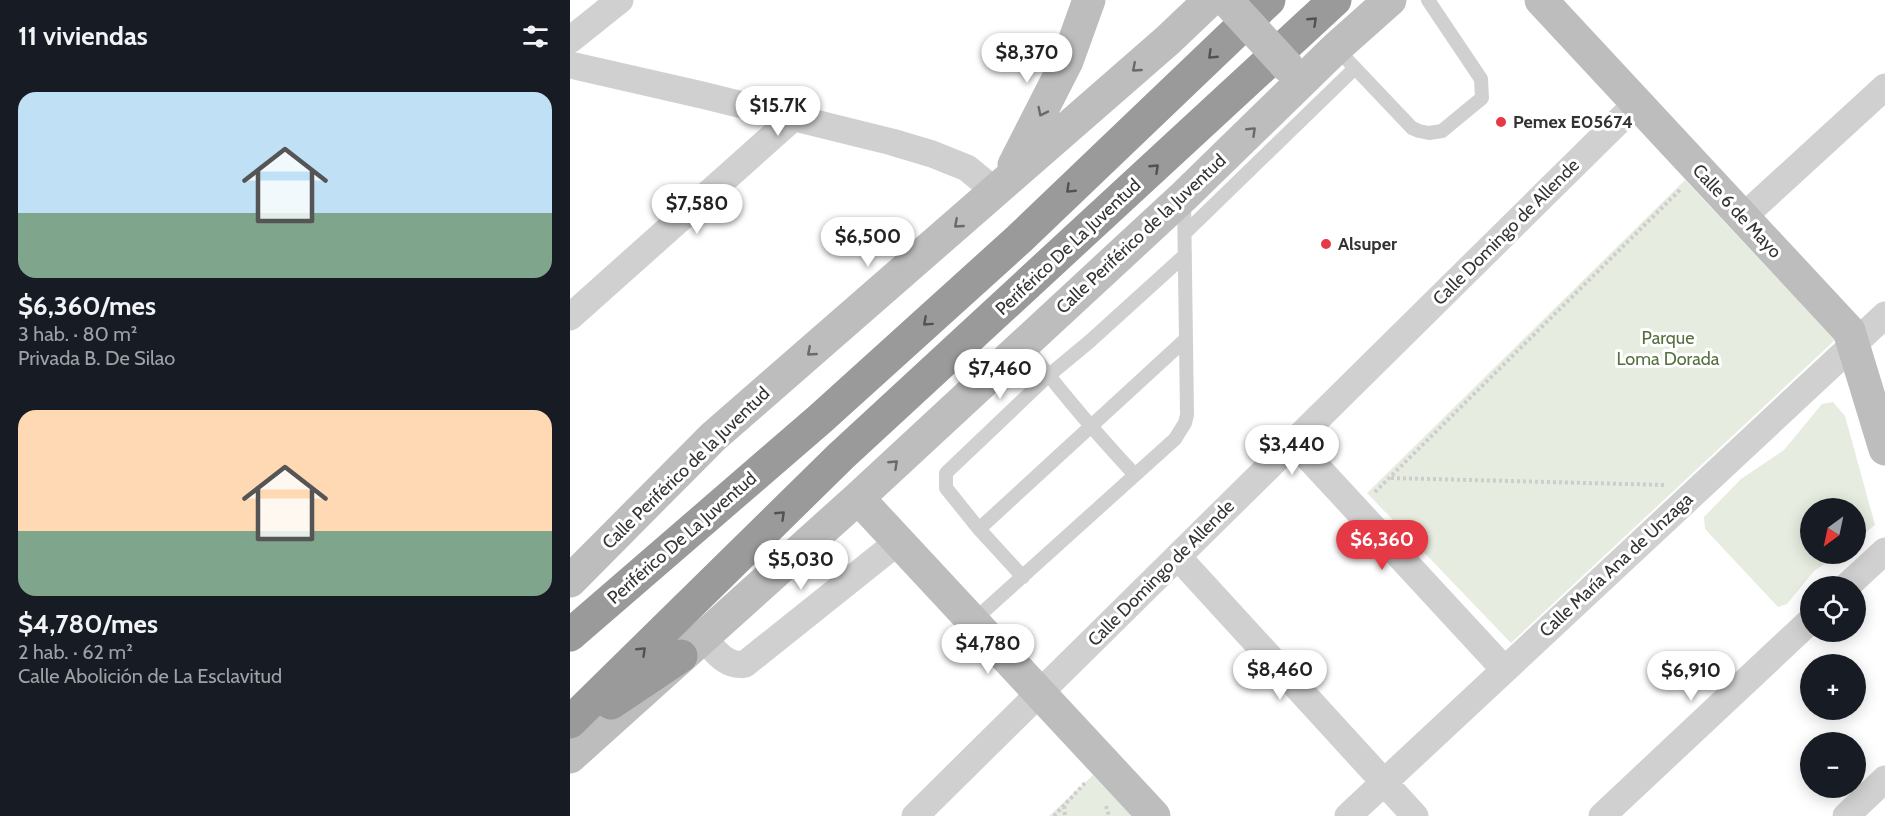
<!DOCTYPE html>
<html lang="es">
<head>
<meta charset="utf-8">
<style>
	:root { --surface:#171b24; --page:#242831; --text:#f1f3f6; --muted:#9ea1a6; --accent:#e63946 }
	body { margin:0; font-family:Cabin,sans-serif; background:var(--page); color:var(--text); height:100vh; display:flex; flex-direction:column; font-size:22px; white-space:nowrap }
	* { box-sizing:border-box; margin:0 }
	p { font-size:20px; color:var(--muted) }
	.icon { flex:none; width:33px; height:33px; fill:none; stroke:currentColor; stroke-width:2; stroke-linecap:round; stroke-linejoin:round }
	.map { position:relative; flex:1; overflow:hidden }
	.panel { display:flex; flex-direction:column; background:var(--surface); width:570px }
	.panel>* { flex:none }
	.needle { width:39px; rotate:213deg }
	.buttons { position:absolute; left:1230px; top:498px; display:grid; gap:12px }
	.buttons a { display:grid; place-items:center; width:66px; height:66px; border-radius:50%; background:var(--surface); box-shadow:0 3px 15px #0003; font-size:30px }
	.price { position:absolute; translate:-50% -51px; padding:0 14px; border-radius:21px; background:#fff; color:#222; font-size:20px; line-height:39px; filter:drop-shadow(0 2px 3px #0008) }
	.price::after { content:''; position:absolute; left:50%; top:36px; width:18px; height:14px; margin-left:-9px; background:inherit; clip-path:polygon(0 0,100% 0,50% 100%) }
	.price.current { background:var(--accent); color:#fff }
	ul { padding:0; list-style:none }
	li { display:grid; align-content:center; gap:12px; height:318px; padding:0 18px }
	li span { display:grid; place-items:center; height:186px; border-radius:18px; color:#555 }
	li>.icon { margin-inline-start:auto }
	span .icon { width:108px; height:108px; fill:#fffc; stroke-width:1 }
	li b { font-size:26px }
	h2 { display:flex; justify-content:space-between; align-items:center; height:72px; padding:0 18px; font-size:26px }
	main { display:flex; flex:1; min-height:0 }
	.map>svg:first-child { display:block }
	.green { fill:#e6ecdf }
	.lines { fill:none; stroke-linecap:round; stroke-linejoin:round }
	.path { stroke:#cdcdcd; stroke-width:4; stroke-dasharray:3 3; stroke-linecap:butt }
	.lane { stroke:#d0d0d0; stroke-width:14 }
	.street { stroke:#d0d0d0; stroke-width:27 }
	.secondary { stroke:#bdbdbd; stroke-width:33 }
	.highway { stroke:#9a9a9a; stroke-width:33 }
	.secondary-bridge { stroke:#bdbdbd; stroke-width:33 }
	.oneway { stroke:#525252 }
	.oneway2 { stroke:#6a6a6a }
	.poi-dot { fill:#e63946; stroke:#fff; stroke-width:2 }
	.labels { text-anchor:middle; stroke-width:6; stroke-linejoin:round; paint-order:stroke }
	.poi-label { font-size:18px; font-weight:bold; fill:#333; stroke:#fff; text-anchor:start }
	.street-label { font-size:18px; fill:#333; stroke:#fff }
	.park-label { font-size:18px; fill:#56703f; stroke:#fff }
</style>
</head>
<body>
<main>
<section class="panel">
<h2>11 viviendas<svg class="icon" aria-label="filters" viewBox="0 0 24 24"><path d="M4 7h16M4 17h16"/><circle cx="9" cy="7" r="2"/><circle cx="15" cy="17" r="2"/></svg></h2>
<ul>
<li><span style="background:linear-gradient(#bfe0f5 65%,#7fa58c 0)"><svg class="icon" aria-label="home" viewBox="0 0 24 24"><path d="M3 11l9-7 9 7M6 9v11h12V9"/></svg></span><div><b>$6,360/mes</b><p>3 hab. · 80 m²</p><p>Privada B. De Silao</p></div></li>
<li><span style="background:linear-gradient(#ffd9b3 65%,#7fa58c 0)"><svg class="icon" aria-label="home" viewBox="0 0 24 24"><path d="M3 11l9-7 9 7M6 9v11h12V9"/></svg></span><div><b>$4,780/mes</b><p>2 hab. · 62 m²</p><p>Calle Abolición de La Esclavitud</p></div></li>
</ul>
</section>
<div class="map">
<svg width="1315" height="816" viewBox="0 0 1315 816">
	<rect width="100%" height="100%" fill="#fff"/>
	<!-- green -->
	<path class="green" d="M1115,180l150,160 -324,303 -144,-150z
		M1263,402l12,14 30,109 -19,15v-32h-46v46h29l-25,17 -27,33 -9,3 -73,-78 -1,-12 37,-38 43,-29 38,-46z
		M523,775l39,41h-83z"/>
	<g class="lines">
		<!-- path -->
		<path class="path" d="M821,478l274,7
			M805,492l306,-303
			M494,806l1,10
			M536,806l3,10
			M484,816l32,-34"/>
		<!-- lane -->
		<path class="lane" d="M766,48l76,80 7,3 10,2 13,-2 40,-33 -1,-19 -53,-79
			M615,233l170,-165
			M454,342c34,48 72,91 111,133
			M409,529l207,-190
			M453,577l-44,-48 -33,-41v-15l102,-97 41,-34 96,-87
			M403,621l202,-182 10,-16 2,-8 -3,-215"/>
		<!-- street -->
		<path class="street" d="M0,40l50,-40
			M0,65l132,30 190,47 40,12 35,14 28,23
			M1173,217l142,-130
			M0,317l223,-199
			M724,442l210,227
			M608,557l237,259
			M1277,586l38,-35
			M133,638c12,12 23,30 42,26l154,-123
			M345,816l722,-713
			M778,816l537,-501
			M1032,816l208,-195
			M1276,816l39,-37"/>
		<!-- secondary -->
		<path class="secondary" d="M971,0l308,331 36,118
			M444,165l53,-104 22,-61
			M288,498l296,318
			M0,581l143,-144 455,-397 42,-40
			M0,757l288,-259 326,-302 152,-148 54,-48"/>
		<!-- highway -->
		<path class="highway" d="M0,635l250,-216 199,-180 250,-239
			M41,703l70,-47
			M0,722l271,-266 494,-456"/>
		<!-- secondary-bridge -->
		<path class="secondary-bridge" d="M659,3l58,63"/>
	</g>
	<!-- one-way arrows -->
	<defs><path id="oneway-chevron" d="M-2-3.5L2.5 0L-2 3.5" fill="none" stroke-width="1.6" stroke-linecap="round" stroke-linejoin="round" transform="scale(1.5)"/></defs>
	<g class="oneway">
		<use href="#oneway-chevron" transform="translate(743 21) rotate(-43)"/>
		<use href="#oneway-chevron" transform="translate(642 55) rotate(136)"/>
		<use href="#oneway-chevron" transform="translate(585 168) rotate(-43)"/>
		<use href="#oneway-chevron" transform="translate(500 189) rotate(136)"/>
		<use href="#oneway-chevron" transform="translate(357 322) rotate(138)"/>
		<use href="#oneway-chevron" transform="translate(211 515) rotate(-44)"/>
		<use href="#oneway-chevron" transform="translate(72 651) rotate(-44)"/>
	</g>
	<g class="oneway2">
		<use href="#oneway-chevron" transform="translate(566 68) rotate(139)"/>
		<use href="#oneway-chevron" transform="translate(472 112) rotate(116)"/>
		<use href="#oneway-chevron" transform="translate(682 131) rotate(-44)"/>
		<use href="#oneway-chevron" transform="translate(388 224) rotate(139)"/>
		<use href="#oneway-chevron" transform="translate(241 352) rotate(139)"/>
		<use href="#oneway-chevron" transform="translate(324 464) rotate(-43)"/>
	</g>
	<!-- markers -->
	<g class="poi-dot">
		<circle cx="931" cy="122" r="6"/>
		<circle cx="756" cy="244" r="6"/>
	</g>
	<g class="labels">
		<!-- poi labels -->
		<g class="poi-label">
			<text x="943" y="128">Pemex E05674</text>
			<text x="768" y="250">Alsuper</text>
		</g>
		<!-- street labels -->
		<g class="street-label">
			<text transform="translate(1167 211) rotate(47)" y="6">Calle 6 de Mayo</text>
			<text transform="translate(936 232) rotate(-45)" y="6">Calle Domingo de Allende</text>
			<text transform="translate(571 234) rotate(-43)" y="6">Calle Periférico de la Juventud</text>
			<text transform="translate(498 247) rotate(-43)" y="6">Periférico De La Juventud</text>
			<text transform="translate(116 468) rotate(-44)" y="6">Calle Periférico de la Juventud</text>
			<text transform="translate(112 538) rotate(-41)" y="6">Periférico De La Juventud</text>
			<text transform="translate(1046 565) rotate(-43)" y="6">Calle María Ana de Unzaga</text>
			<text transform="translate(591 573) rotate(-45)" y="6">Calle Domingo de Allende</text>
		</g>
		<!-- park labels -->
		<g class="park-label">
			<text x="1098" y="344">Parque<tspan x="1098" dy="21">Loma Dorada</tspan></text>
		</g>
	</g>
</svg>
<div class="buttons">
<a><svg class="needle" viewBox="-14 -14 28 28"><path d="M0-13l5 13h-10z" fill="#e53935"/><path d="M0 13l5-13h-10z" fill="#9ea1a6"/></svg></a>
<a><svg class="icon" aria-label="locate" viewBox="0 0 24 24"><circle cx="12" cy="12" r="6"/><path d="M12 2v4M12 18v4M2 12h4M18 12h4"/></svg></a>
<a>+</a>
<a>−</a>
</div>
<b class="price" style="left:457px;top:84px">$8,370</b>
<b class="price" style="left:208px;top:137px">$15.7K</b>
<b class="price" style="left:127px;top:235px">$7,580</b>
<b class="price" style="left:298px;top:268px">$6,500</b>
<b class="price" style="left:430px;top:400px">$7,460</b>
<b class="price" style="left:722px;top:476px">$3,440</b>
<b class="price current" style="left:812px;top:571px">$6,360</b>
<b class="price" style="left:231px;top:591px">$5,030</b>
<b class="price" style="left:418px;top:675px">$4,780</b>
<b class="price" style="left:710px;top:701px">$8,460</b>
<b class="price" style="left:1121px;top:702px">$6,910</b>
</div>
</main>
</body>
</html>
